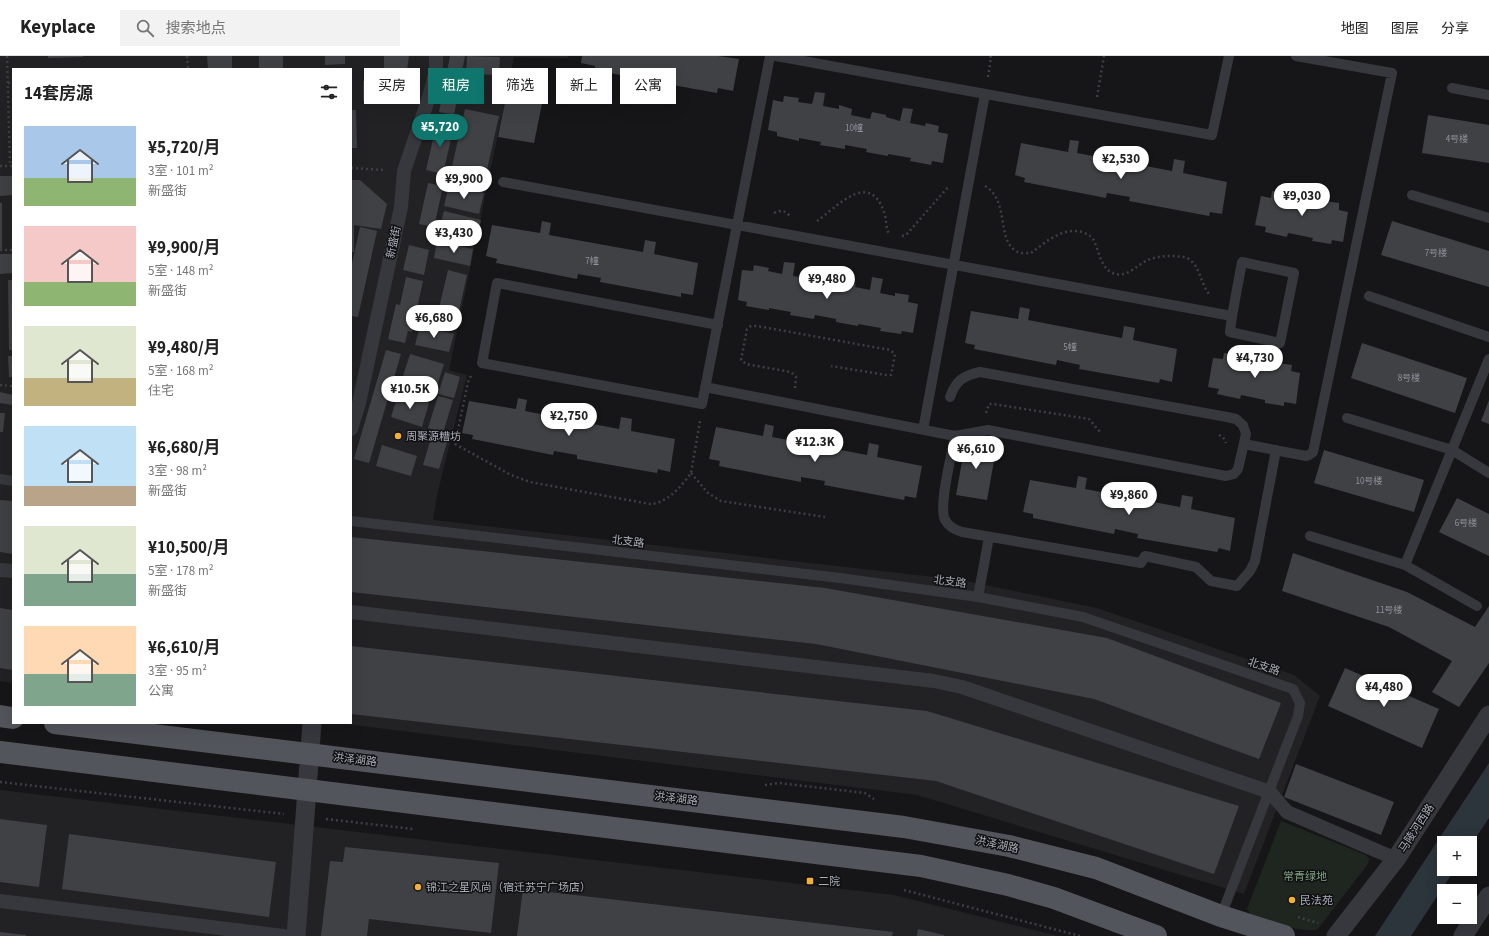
<!DOCTYPE html>
<html lang="zh">
<head>
<meta charset="utf-8">
<style>
	:root { --surface:#fff; --page:#f2f2f2; --text:#222; --muted:#767676; --line:#e0e0e0; --accent:#0f766e }
	body { margin:0; font-family:"Source Sans 3","Noto Sans SC",sans-serif; background:var(--page); color:var(--text); height:100vh; display:flex; flex-direction:column; font-size:15px; white-space:nowrap }
	* { box-sizing:border-box; margin:0 }
	p { font-size:13px; color:var(--muted) }
	.icon { flex:none; width:22px; height:22px; fill:none; stroke:currentColor; stroke-width:2; stroke-linecap:round; stroke-linejoin:round }
	.map { position:relative; flex:1; overflow:hidden }
	.details { position:absolute; left:12px; top:12px; width:340px; height:656px; display:flex; flex-direction:column; background:var(--surface); border-radius:0px; box-shadow:0 4px 16px #0002 }
	.details>* { flex:none }
	.hud { position:absolute; left:364px; top:12px; width:380px; height:36px; display:flex; gap:8px }
	.buttons { position:absolute; left:1437px; top:780px; display:grid; gap:8px }
	.buttons a { display:grid; place-items:center; width:40px; height:40px; border-radius:0px; background:var(--surface); box-shadow:0 4px 16px #0002; font-size:20px }
	.price { position:absolute; translate:-50% -34px; padding:0 9px; border-radius:14px; background:#fff; color:#222; font-size:13px; line-height:26px; filter:drop-shadow(0 1px 2px #0008) }
	.price::after { content:''; position:absolute; left:50%; top:24px; width:12px; height:9px; margin-left:-6px; background:inherit; clip-path:polygon(0 0,100% 0,50% 100%) }
	.price.current { background:var(--accent); color:#fff }
	ul { padding:0; list-style:none }
	li { display:flex; align-items:center; gap:12px; height:100px; padding:0 12px }
	li span { display:grid; place-items:center; flex:none; width:112px; height:80px; border-radius:0px; color:#555 }
	li>.icon { margin-inline-start:auto }
	span .icon { width:48px; height:48px; fill:#fffc; stroke-width:1 }
	li b { font-size:17px }
	h2 { display:flex; justify-content:space-between; align-items:center; height:48px; padding:0 12px; font-size:17px }
	.tag { padding:0 14px; border-radius:0px; background:var(--surface); box-shadow:0 4px 16px #0002; font-size:14px; line-height:36px }
	.tag.current { background:var(--accent); color:#fff }
	header { display:flex; align-items:center; gap:24px; box-sizing:border-box; height:56px; padding:0 20px; background:var(--surface); border-bottom:1px solid var(--line) }
	header strong { font-size:19px }
	nav { display:flex; gap:22px; margin-inline-start:auto; font-size:14px }
	.search { width:280px; height:36px; background:var(--page); display:flex; align-items:center; gap:10px; box-sizing:border-box; padding:0 14px; border-radius:0px; color:var(--muted); font-size:15px }
	.map>svg:first-child { display:block }
	.built { fill:#222225 }
	.green { fill:#1e261f }
	.water { fill:#2c353c }
	.building { fill:#404145 }
	.lines { fill:none; stroke-linecap:round; stroke-linejoin:round }
	.path { stroke:#3d3f44; stroke-width:2.5; stroke-dasharray:2 3; stroke-linecap:butt }
	.service { stroke:#37383d; stroke-width:10 }
	.pedestrian { stroke:#37383d; stroke-width:14 }
	.minor { stroke:#37383d; stroke-width:19 }
	.primary { stroke:#53555c; stroke-width:22 }
	.poi-dot { fill:#f2b134; stroke:#111113; stroke-width:1.5 }
	.labels { text-anchor:middle; stroke-width:3; stroke-linejoin:round; paint-order:stroke }
	.number-label { font-size:9px; fill:#8e929b }
	.street-label { font-size:11px; fill:#a8adb8; stroke:#111113 }
	.poi-label { font-size:11px; fill:#a8adb8; stroke:#111113; text-anchor:start }
	.park-label { font-size:11px; fill:#7fa381; stroke:#111113 }
</style>
</head>
<body>
<header>
<strong>Keyplace</strong>
<div class="search"><svg class="icon" aria-label="search" viewBox="0 0 24 24"><circle cx="10" cy="10" r="6"/><path d="M15 15l6 6"/></svg>搜索地点</div>
<nav><a>地图</a><a>图层</a><a>分享</a></nav>
</header>
<div class="map">
<svg width="1489" height="880" viewBox="0 0 1489 880">
	<rect width="100%" height="100%" fill="#161618"/>
	<!-- built -->
	<path class="built" d="M0,0h568v2l-54,-1 -65,313 18,5 -29,116 -5,29 528,60 136,28 197,67 26,21 -76,198 -327,-99 -579,-72h13v-654h-338v614l-13,-2z
		M0,734l894,105 164,41h-1058z"/>
	<!-- green -->
	<path class="green" d="M1281,765l85,34 3,4 -1,5 -51,66c-11,2 -55,-6 -64,-14 -2,-1 -4,-5 -6,-7z"/>
	<!-- water -->
	<path class="water" d="M1489,707v55l-19,28v-3h-26v26h11l-44,67h-36z"/>
	<!-- building -->
	<path class="building" d="M48,0h35v1l-35,1z
		M207,0h25v13h-24z
		M259,0h24v13h-24z
		M325,0h20v8l-20,1z
		M384,0h25l-4,29 -17,15 -25,1v-20l14,-2 5,-3 2,-5z
		M450,0h15l-11,59 -15,-3z
		M467,0l33,1 -1,18 -33,-1z
		M582,0h136l21,3 -6,32 -15,-3 -1,5 -50,-9 1,-5 -21,-4 -1,5 -51,-10v-4l-14,-3z
		M511,16l36,7 -13,64 -36,-6z
		M815,36l10,1 -2,13 16,3v-4l13,4 -1,6 19,4 2,-7 14,3v2l14,4 3,-13 10,1 -3,14 15,3 1,-3 13,3 -1,6 10,2 -5,29 -11,-2 -1,4 -21,-4 1,-3 -23,-4v2l-22,-4 1,-3 -22,-4v4l-25,-4 1,-3 -22,-4v3l-22,-5v-4l-9,-2 5,-30 10,2 1,-6 15,2 -1,4 14,2z
		M465,53l34,7 -15,67 -34,-8z
		M351,54h5l1,38h-6z
		M1428,59l61,10v38l-67,-10z
		M437,66l17,4 -11,48 -17,-4z
		M1070,84l9,1 -2,12 95,18 2,-12 11,2 -2,12 44,9 -5,32 -12,-2 -1,4 -80,-15 1,-4 -23,-4 -1,5 -82,-16 1,-4 -10,-3 6,-32 47,9z
		M0,120h13v19l-13,1z
		M351,124h9l27,24 -6,25 -27,-4v27h-3z
		M428,127l15,3 -9,41 -15,-3z
		M449,129l35,8 -5,21 -35,-8z
		M1302,131l11,2 -2,13 14,2v-3l14,2v7l9,2 -5,30 -11,-2 -1,4 -19,-3 1,-3 -25,-5 -1,4 -22,-5 1,-5 -11,-2 6,-29 10,2 1,-7 15,3 -1,4 14,2z
		M0,147h2v46h-2z
		M444,155l37,9 -4,19 -38,-9z
		M542,165l9,2 -2,12 94,17 2,-12 11,2 -2,12 44,9 -5,32 -12,-2v4l-81,-15 1,-4 -23,-4 -1,5 -81,-16 1,-4 -11,-3 6,-31 48,8z
		M1392,165l97,30v36l-108,-32z
		M360,171l17,4 -19,86 -7,-1v-48z
		M437,185l36,8 -3,17 -36,-8z
		M409,189l20,5 -5,25 -21,-5z
		M0,198h13v19l-13,1z
		M784,206l11,1 -2,13 15,2 1,-3 13,3 -1,7 19,4 2,-7 14,2 -1,3 15,3 2,-13 11,2 -3,14 15,3v-3l14,2 -1,7 10,2 -5,29 -11,-2 -1,3 -21,-3 1,-3 -23,-4v2l-22,-4v-3l-21,-4 -1,4 -24,-4 1,-3 -22,-4v2l-23,-4 1,-4 -9,-2 4,-30 11,1 1,-6 15,3 -1,3 14,3z
		M448,214l19,5 -12,54 -20,-4z
		M406,221l17,4 -11,51 -4,-1 -3,12 -17,-4 8,-35 4,1z
		M8,224h5v70h-4z
		M1020,251l10,2 -2,11 94,18 2,-12 11,2 -2,12 44,9 -5,33 -12,-3 -1,4 -80,-14 1,-4 -23,-5 -1,5 -82,-16 1,-4 -10,-2 6,-32 47,8z
		M420,270l34,8 -5,18 -34,-7z
		M1362,287l105,35 -12,35 -104,-35z
		M1255,293l11,2 -2,13 13,3 1,-4 14,2 -1,6 9,2 -4,31 -12,-2v4l-19,-3v-3l-24,-5 -1,4 -23,-5 2,-5 -11,-2 5,-29 10,1 1,-6 15,3 -1,3 14,3z
		M386,294l15,4 -32,109 -15,-4z
		M410,298l34,10 -7,22 -34,-10z
		M8,300h5v21h-4z
		M445,316l15,5 -6,21 -16,-4z
		M0,336l13,3v10l-13,-2z
		M398,338l31,9 -7,24 -31,-10z
		M438,340l15,4 -10,33 -15,-5z
		M518,342l9,2 -2,11 94,18 2,-12 11,2 -1,12 44,8 -5,33 -12,-3 -1,4 -80,-14v-4l-23,-4 -1,4 -81,-16 1,-4 -11,-2 7,-32 47,8z
		M1489,344v24l-8,-3z
		M0,357h5l-2,19h-3z
		M765,368l9,2 -2,11 95,18 2,-12 10,2 -2,12 45,9 -6,32 -11,-2 -1,4 -80,-15 1,-4 -24,-4v5l-82,-16 1,-5 -11,-2 7,-32 47,9z
		M432,378l16,5 -9,30 -16,-4z
		M966,383l31,5 -10,56 -31,-5z
		M382,389l35,11 -6,20 -35,-10z
		M1324,394l100,30 -10,32 -100,-29z
		M1078,420l9,2 -2,11 95,18 2,-12 11,2 -2,12 44,9 -5,33 -11,-3 -2,4 -80,-14 1,-4 -23,-5 -1,5 -81,-16v-4l-10,-2 7,-32 46,8z
		M1457,442l32,16v42l-50,-24z
		M0,444l13,1v53l-13,-2z
		M351,481l474,51 282,50 174,65 -22,56 -165,-60 -278,-55 -465,-52z
		M1293,497l114,39 68,35 14,-21v57l-30,44 -27,-15 20,-31 -63,-34 -107,-36z
		M0,552l13,2v60l-13,-2z
		M351,590l576,65 312,95 -25,68 -278,-93 -585,-67z
		M1345,612l94,41 -17,39 -94,-42z
		M1296,708l98,38 -13,33 -97,-38z
		M0,763l47,6 -8,62 -39,-5z
		M69,778l207,28 -7,55 -207,-28z
		M345,791l154,16 -8,70 -122,-14 -2,17h-46l9,-75 13,1z
		M523,833l370,43 -1,4h-375z
		M918,873l26,6v1h-27z
		M0,876l26,3v1h-26z"/>
	<g class="lines">
		<!-- path -->
		<path class="path" d="M7,0l3,110
			M187,0l1,13
			M988,21l3,-20 -2,-1
			M8,27h5
			M1097,41l7,-41
			M0,110h13
			M351,112l33,2
			M985,130c25,15 11,53 31,65 4,3 10,2 15,2 15,-11 31,-26 51,-21 6,2 11,5 13,11 5,12 7,28 21,31 12,3 22,-10 32,-14 9,-4 18,-4 27,-4 5,1 11,0 15,4 10,7 11,24 19,34
			M774,157c7,-3 10,-3 16,3
			M817,165c19,-13 52,-52 67,-9 3,7 1,17 6,23
			M902,180l4,-1 43,-49
			M0,194h13
			M471,320l-3,6 -13,62 56,31 19,7 120,22c16,0 32,-18 41,-31l9,-52
			M0,329l13,1
			M795,332l1,-11 -5,-5 -45,-8 -5,-4 6,-31 4,-3h6l133,24 5,4 -4,21h-5l-55,-9
			M986,357l3,-9h4l96,15 12,14
			M1219,379l4,2 3,6
			M691,417l17,20 13,8 104,16
			M0,726l284,32
			M765,729l14,-2 86,10 9,6
			M326,763l87,10
			M904,834l176,46
			M1298,861l20,6"/>
		<!-- service -->
		<path class="service" d="M776,0l436,79 17,-79
			M1452,32l37,7
			M503,126l729,134 10,-54 52,11 -14,70 -50,-11 2,-16
			M1412,139l77,23
			M1369,240l120,41
			M718,269l-221,-42 -15,80 220,41 68,-348
			M705,331l250,49c-3,18 -17,70 -10,84 4,7 10,10 17,12l179,31 4,-7 51,11 15,14 26,5 13,-15 5,-10 21,-111
			M950,341c6,-16 12,-21 30,-25l247,45 9,2 7,6 3,9 -8,35 -4,5 -8,2 -238,-46 -33,6
			M1347,362l105,32 37,23
			M923,374l62,-336
			M1244,388l62,12 3,-1 4,-3 79,-379 -96,-17
			M0,423l13,2
			M351,465l489,57 138,19 105,20 210,72 7,14 -2,13 -77,200
			M1310,480l95,29 72,41
			M1405,509l84,-206
			M978,541l11,-60"/>
		<!-- pedestrian -->
		<path class="pedestrian" d="M351,373l8,-26 42,-196 3,-36 25,-74 7,-26v-15
			M0,514l13,1
			M351,556l583,69 28,6 308,105 17,20 109,47
			M0,845l283,35"/>
		<!-- minor -->
		<path class="minor" d="M296,880l16,-213
			M1336,880l60,-77 93,-144
			M1463,880l26,-40"/>
		<!-- primary -->
		<path class="primary" d="M0,660l13,2
			M55,667l849,104 105,19 87,22 125,48 63,20
			M0,696l921,114 87,19 46,13 102,38"/>
	</g>
	<!-- markers -->
	<g class="poi-dot">
		<circle cx="398" cy="380" r="4"/>
		<rect x="806" y="821" width="8" height="8" rx="2"/>
		<circle cx="418" cy="831" r="4"/>
		<circle cx="1292" cy="844" r="4"/>
	</g>
	<g class="labels">
		<!-- number labels -->
		<g class="number-label">
			<text x="854" y="75">10幢</text>
			<text x="1457" y="86">4号楼</text>
			<text x="1436" y="200">7号楼</text>
			<text x="592" y="208">7幢</text>
			<text x="1070" y="294">5幢</text>
			<text x="1409" y="325">8号楼</text>
			<text x="1369" y="428">10号楼</text>
			<text x="1466" y="470">6号楼</text>
			<text x="1389" y="557">11号楼</text>
		</g>
		<!-- street labels -->
		<g class="street-label">
			<text transform="translate(393 186) rotate(-78)" y="4">新盛街</text>
			<text transform="translate(628 485) rotate(7)" y="4">北支路</text>
			<text transform="translate(950 525) rotate(8)" y="4">北支路</text>
			<text transform="translate(1264 610) rotate(19)" y="4">北支路</text>
			<text transform="translate(355 703) rotate(7)" y="4">洪泽湖路</text>
			<text transform="translate(676 742) rotate(7)" y="4">洪泽湖路</text>
			<text transform="translate(1416 772) rotate(-57)" y="4">马陵河西路</text>
			<text transform="translate(997 788) rotate(12)" y="4">洪泽湖路</text>
		</g>
		<!-- poi labels -->
		<g class="poi-label">
			<text x="406" y="384">周聚源糟坊</text>
			<text x="818" y="829">二院</text>
			<text x="426" y="835">锦江之星风尚（宿迁苏宁广场店）</text>
			<text x="1300" y="848">民法苑</text>
		</g>
		<!-- park labels -->
		<g class="park-label">
			<text x="1305" y="824">常青绿地</text>
		</g>
	</g>
</svg>
<div class="buttons">
<a>+</a>
<a>−</a>
</div>
<b class="price current" style="left:440px;top:92px">¥5,720</b>
<b class="price" style="left:1121px;top:124px">¥2,530</b>
<b class="price" style="left:464px;top:144px">¥9,900</b>
<b class="price" style="left:1302px;top:161px">¥9,030</b>
<b class="price" style="left:454px;top:198px">¥3,430</b>
<b class="price" style="left:827px;top:244px">¥9,480</b>
<b class="price" style="left:434px;top:283px">¥6,680</b>
<b class="price" style="left:1255px;top:323px">¥4,730</b>
<b class="price" style="left:410px;top:354px">¥10.5K</b>
<b class="price" style="left:569px;top:381px">¥2,750</b>
<b class="price" style="left:815px;top:407px">¥12.3K</b>
<b class="price" style="left:976px;top:414px">¥6,610</b>
<b class="price" style="left:1129px;top:460px">¥9,860</b>
<b class="price" style="left:1384px;top:652px">¥4,480</b>
<div class="hud">
<a class="tag">买房</a>
<a class="tag current">租房</a>
<a class="tag">筛选</a>
<a class="tag">新上</a>
<a class="tag">公寓</a>
</div>
<section class="details">
<h2>14套房源<svg class="icon" aria-label="filters" viewBox="0 0 24 24"><path d="M4 7h16M4 17h16"/><circle cx="9" cy="7" r="2"/><circle cx="15" cy="17" r="2"/></svg></h2>
<ul>
<li><span style="background:linear-gradient(#a9c7e8 65%,#8fb573 0)"><svg class="icon" aria-label="home" viewBox="0 0 24 24"><path d="M3 11l9-7 9 7M6 9v11h12V9"/></svg></span><div><b>¥5,720/月</b><p>3室 · 101 m²</p><p>新盛街</p></div></li>
<li><span style="background:linear-gradient(#f6c9c9 70%,#8fb573 0)"><svg class="icon" aria-label="home" viewBox="0 0 24 24"><path d="M3 11l9-7 9 7M6 9v11h12V9"/></svg></span><div><b>¥9,900/月</b><p>5室 · 148 m²</p><p>新盛街</p></div></li>
<li><span style="background:linear-gradient(#dfe7d0 65%,#c2b280 0)"><svg class="icon" aria-label="home" viewBox="0 0 24 24"><path d="M3 11l9-7 9 7M6 9v11h12V9"/></svg></span><div><b>¥9,480/月</b><p>5室 · 168 m²</p><p>住宅</p></div></li>
<li><span style="background:linear-gradient(#bfe0f5 75%,#b9a48a 0)"><svg class="icon" aria-label="home" viewBox="0 0 24 24"><path d="M3 11l9-7 9 7M6 9v11h12V9"/></svg></span><div><b>¥6,680/月</b><p>3室 · 98 m²</p><p>新盛街</p></div></li>
<li><span style="background:linear-gradient(#dfe7d0 60%,#7fa58c 0)"><svg class="icon" aria-label="home" viewBox="0 0 24 24"><path d="M3 11l9-7 9 7M6 9v11h12V9"/></svg></span><div><b>¥10,500/月</b><p>5室 · 178 m²</p><p>新盛街</p></div></li>
<li><span style="background:linear-gradient(#ffd9b3 60%,#7fa58c 0)"><svg class="icon" aria-label="home" viewBox="0 0 24 24"><path d="M3 11l9-7 9 7M6 9v11h12V9"/></svg></span><div><b>¥6,610/月</b><p>3室 · 95 m²</p><p>公寓</p></div></li>
</ul>
</section>
</div>
</body>
</html>
